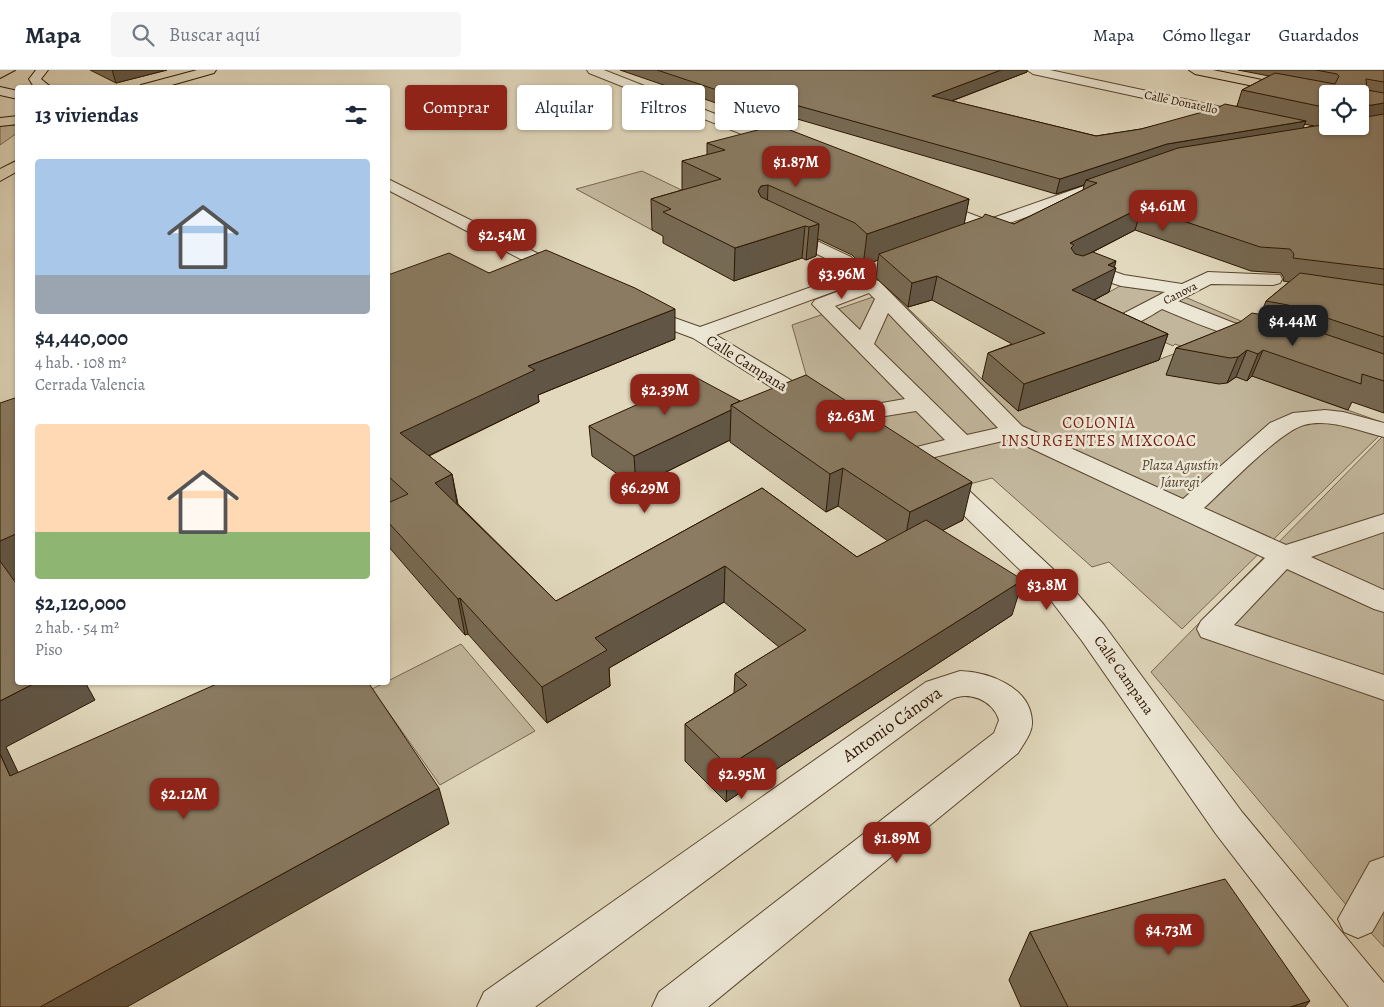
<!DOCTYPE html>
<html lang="es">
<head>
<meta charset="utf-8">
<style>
	:root { --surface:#fff; --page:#f6f6f7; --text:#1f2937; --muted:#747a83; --line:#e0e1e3; --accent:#8f2418 }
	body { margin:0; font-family:Alegreya,serif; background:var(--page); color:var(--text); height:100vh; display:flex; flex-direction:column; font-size:19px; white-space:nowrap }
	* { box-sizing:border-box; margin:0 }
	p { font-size:16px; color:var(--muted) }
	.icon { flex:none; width:28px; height:28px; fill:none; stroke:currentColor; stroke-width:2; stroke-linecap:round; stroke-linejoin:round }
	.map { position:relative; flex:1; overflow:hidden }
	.panel { position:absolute; left:15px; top:15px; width:375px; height:600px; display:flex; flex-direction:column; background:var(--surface); border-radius:5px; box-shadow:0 1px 4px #0004 }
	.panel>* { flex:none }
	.banner { position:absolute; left:405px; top:15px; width:475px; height:45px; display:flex; gap:10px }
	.fabs { position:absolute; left:1319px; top:15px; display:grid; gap:10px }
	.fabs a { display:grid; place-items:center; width:50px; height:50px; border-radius:5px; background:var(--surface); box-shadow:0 1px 4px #0004; font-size:25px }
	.price { position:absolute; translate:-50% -42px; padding:0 11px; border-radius:10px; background:var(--accent); color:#fff; font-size:16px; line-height:32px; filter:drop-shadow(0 1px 2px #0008) }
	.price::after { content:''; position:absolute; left:50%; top:30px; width:15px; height:11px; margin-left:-8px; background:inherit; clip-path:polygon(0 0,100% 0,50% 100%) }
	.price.active { background:#222; color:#fff }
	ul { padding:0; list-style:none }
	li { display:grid; align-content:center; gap:10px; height:265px; padding:0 20px }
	li span { display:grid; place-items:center; height:155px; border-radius:5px; color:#555 }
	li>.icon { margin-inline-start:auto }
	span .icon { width:90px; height:90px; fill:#fffc; stroke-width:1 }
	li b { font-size:21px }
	h2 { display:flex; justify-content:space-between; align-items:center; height:60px; padding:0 20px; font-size:21px }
	.pill { padding:0 18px; border-radius:5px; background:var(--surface); box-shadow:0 1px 4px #0004; font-size:18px; line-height:45px }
	.pill.active { background:var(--accent); color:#fff }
	header { display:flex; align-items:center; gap:30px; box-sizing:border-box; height:70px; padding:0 25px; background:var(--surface); border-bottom:1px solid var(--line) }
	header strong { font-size:24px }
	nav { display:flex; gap:28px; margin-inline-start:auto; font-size:18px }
	.search { width:350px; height:45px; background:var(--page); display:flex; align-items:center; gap:12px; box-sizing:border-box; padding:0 18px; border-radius:5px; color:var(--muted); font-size:19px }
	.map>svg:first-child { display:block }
	.green { fill:#c2b79d; stroke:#76664e }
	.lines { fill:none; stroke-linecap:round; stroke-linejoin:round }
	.street-casing { stroke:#58462f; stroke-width:2 }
	.secondary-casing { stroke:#2b1600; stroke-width:2 }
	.primary-casing { stroke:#2b1600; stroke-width:2 }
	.highway-casing { stroke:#2b1600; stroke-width:2 }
	.street { fill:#ece6d4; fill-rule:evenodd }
	.secondary { fill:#ece6d4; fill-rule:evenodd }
	.primary { fill:#e1d8bd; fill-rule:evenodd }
	.highway { fill:#e1d8bd; fill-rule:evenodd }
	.wall { fill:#776a54; stroke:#2b1600; fill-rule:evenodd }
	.shaded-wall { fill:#615645; stroke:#2b1600 }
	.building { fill:#8a7b62; stroke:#2b1600 }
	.labels { text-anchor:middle; stroke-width:5; stroke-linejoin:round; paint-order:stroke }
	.far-street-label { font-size:12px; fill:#2b1600; stroke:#ece6d4 }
	.street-label { font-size:15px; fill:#2b1600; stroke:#ece6d4 }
	.park-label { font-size:15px; font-style:italic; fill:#58462f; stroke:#ece6d4 }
	.neighbourhood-label { font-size:16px; letter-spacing:1px; fill:#7a1f14; stroke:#ece6d4 }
	.near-street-label { font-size:18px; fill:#2b1600; stroke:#ece6d4 }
</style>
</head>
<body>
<header>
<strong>Mapa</strong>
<div class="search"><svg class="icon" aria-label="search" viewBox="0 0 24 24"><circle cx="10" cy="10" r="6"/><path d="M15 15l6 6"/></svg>Buscar aquí</div>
<nav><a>Mapa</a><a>Cómo llegar</a><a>Guardados</a></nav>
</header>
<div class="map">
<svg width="1384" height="937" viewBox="0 0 1384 937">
	<rect width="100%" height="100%" fill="#e1d8bd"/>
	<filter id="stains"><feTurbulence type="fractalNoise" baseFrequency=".004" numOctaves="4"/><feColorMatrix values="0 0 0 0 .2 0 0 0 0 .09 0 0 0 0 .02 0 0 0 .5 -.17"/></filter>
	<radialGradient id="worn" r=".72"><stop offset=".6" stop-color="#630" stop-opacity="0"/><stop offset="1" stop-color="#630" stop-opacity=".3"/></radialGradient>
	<!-- green -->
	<path class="green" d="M17,55v8l-17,12v-19z
		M642,101l81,39 -71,20 -76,-41z
		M1120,216l56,8 -57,28 -37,-15z
		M890,221l92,88 36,32 164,-60 202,72v8l-202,198 -73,-67 -17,5 -100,-89 -26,7 -159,-107 -15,-53z
		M1178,224l63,27 -13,7 -22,27 -31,-11 -2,2 -52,-23z
		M1384,365v512l-26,-28 -207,-247z
		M461,574l74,87 -95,54 -68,-96z"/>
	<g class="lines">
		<!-- street casing -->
		<g class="street-casing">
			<path id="street" d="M587,0h17l185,73 2,3 -2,3h-10l-190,-76z
				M1027,0h23l199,43 7,4 -7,4 -216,-47z
				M388,109l181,90 2,4 -2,4 -7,2 -7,-2 -167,-87z
				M1104,109l6,2 2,3 -2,3 -123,44 -62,-24 -2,-3 2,-3h12l50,19z
				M783,155l68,32 3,4 -3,4 -6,1 -6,-1 -62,-31 -3,-4 3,-4z
				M1084,191l40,14 58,9 26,-12 72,3 2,4 -2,4 -7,2 -62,-1 -33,17 56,22 38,8 3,4 -3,4c-27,7 -83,-19 -110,-30 -14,8 -33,22 -49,18l-3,-4 3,-4 52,-27 -44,-6 -36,-12 -7,2 -7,-2 -2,-4 2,-4z
				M839,207l7,2 2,4 -2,4 -130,48 106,64 4,5 -4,5 -8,2 -8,-2 -113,-71 -59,-22 -3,-4 3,-4 7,-2 59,21z
				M872,209l7,2 143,145 161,73 87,-76 23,-10 32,-3 18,2 41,11v14c-25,-6 -54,-19 -80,-12 -25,7 -78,63 -100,83l82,37 98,-31v18l-73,25 73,33v22l-10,-3 -87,-40 -53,56 150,50v25l-183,-63 -4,-8 4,-8 64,-63 -254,-119 -110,26 -9,-2 -3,-5 3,-5 53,-13 -29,-29 -55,9 -8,-2 -4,-5 4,-5 52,-9 -93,-95 3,-4zM869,223l6,6 -15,31 -25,-24zM888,243l110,115 -31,7 -93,-91z
				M938,402l9,3 15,9 107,100 35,41 138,187 142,171v24h-35l-133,-173 -134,-193 -33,-43 -105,-102 -15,-11 -4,-5 4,-5z
				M960,601c28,1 70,15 72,50 1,11 -8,22 -14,32l-310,254h-56l7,-15 335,-259 5,-13c-6,-20 -31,-30 -49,-20l-415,307h-58l7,-15 442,-310z
				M1384,787v54l-12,21 -14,6 -14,-6 -6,-13 32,-57z"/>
		</g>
		<!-- secondary casing -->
		<g class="secondary-casing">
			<path id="secondary" d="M36,0h12l-7,9 11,9 -18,-1 -5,-8z
				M0,17l18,4v8l-18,-4z"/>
		</g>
		<!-- primary casing -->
		<g class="primary-casing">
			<path id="primary" d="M197,0h19l-2,3 -53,15h-22l2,-3z
				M1189,0h24l117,24h-2v7l-133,-27z
				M18,46v8l-18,2v-8z
				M18,90v11l-18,10v-12z"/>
		</g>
		<!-- highway casing -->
		<g class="highway-casing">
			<path id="highway" d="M0,0h15l-15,8z"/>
		</g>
		<!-- street -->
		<use href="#street" class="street"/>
		<!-- secondary -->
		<use href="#secondary" class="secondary"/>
		<!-- primary -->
		<use href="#primary" class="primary"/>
		<!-- highway -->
		<use href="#highway" class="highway"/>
	</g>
	<!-- wall -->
	<path class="wall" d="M90,0h77l-51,13z
		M620,0h407v2l-75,29 144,35 45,-7 96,-23 5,-16 27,-14 -31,-6h146v343l-32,-11 -4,8 -96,-34 -5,5 -11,-4 -9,6 -8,1 -53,-9 10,-27 85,-34 5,-13 23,-19 -6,-1 1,-3 -3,-5 -30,-2 -116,-41 -44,23 23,14 -5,25 -15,8 74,34 -9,26 -141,51 -36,-32 6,-26 24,-9 -80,-44 -24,7 -32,-29 2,-18 -15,6 -11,-11 -34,-16 -2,17 -10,4 -4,-2 -68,23 -71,-38v-7l-11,-6 -1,-31 31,-9v-29l25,-6v-12l262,56 -5,25h50l69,-34 1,-5 -28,9 -276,-80 -3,10zM1328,24l32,32h-32zM1304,54l10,2 -11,2z
		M489,203l186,66 -137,56 1,7 -110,54 23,18 6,30 98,97 206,-113 95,69 31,-16 -50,-35 -12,6 -96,-70v-2l-94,47 -44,-31 -3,-30 151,-25 223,119 -20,10 69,85 -286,187 -41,-41v-37l49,-31 1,-19 44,-27 -55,-45 -115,66 1,18 -63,37 -79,-89 -3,1 -77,-89v-271z
		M1030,862l275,75h-284l-12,-27z"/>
	<!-- shaded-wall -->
	<path class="shaded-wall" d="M112,0h55l-51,13z
		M1001,0h26v2l-97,37 2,-13z
		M781,31l-1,13 -3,10v-14z
		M1384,33v17l-24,5v-18z
		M1306,51l-6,14 -214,45 -2,5 -28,9 4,-15 107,-35z
		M768,115l-1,30 -9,-24 3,-5z
		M969,129l-6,31 -84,24 -1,6 -15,6 4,-32z
		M1142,137l-7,23 -66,34 1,-21z
		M819,154l-3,32 -10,4 3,-33z
		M805,156l-3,32 -68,23 1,-33z
		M1116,191l-2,8 2,-1 -7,24 -44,23 7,-25 36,-25z
		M937,206l-5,24 -24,7 4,-24z
		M675,239v30l-137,56 1,7 -132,64 -7,-33 128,-67z
		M1168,264l-9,26 -141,51 6,-27z
		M1247,280l-11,27 -9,6 11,-26z
		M1263,280l-11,26 -5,5 11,-27z
		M731,340l-1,30 -94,47 -2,-31z
		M843,398l-5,38 -12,6 4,-38z
		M452,404l6,35 -23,-26z
		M972,412l-9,38 -60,31 7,-39z
		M18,463v45l-8,3 -10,-17v-23z
		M725,496l-1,36 -115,66 1,18 -63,37 -5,-36 53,-49z
		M1023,510l-11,35 -286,187 2,-36z
		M460,528l8,36 -3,1 -7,-36z
		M37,612h48l10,18 -89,47 31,65 -27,-36 -10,-22v-53z
		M439,718l10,36 -322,183h-87z
		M1310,931l-5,6h-15z"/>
	<!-- building -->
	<path class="building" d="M657,0h344l-69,26 164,40 45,-7 76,-21 8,-4 81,17 -139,23 -107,35 -279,-78 -4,9z
		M1316,0h68v12l-18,-3 1,11 17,3v10l-24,4v-13h-32v14l-86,-18 33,-17 60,11 4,-8 -2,-2z
		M1384,44v155l-91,-11 1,-4 -4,-5 -30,-2 -118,-40 -72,36 4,2 -3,3 4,6 8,2 10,-4 23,9 -8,4 8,3 -44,22 96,44 -144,50 -36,-31 57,-20 -108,-57 -25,7 -33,-29 104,-37 2,-3 29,10 83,-41 -11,-3 92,-32 150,-24v2h32v-8z
		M777,55l192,74 -102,35 -12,-11 -87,-38 -7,1 -3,5 3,6 58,27 -10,3 -4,-1 -70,22 -72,-36 8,-3 -20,-10 70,-20 -39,-18 43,-11 -18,-7z
		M546,180l89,38 40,21 -147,57 7,4 -135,63 52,41 -17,9 121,118 206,-113 95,69 69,-37 97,60 -295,186 -43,-42 62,-39 -12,-11 71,-44 -81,-64 -130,72 12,12 -65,37 -82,-89 -2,1 -70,-77v-19l20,-9 -20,-18v-201l61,-22 40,20z
		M1300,203l84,12v52l-96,-32 -22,-4z
		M1252,243l23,4 109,37v27l-22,-7 -1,10 -98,-34 -5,4 -11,-4 -9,7 -8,1 -54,-10 64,-26z
		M806,305l166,107 -62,30 -67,-44 -13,6 -99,-69z
		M697,308l43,23 -9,4v5l-97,46 -45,-30z
		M18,327v136l-18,8v-138z
		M0,491l18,25v96h19l-37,19z
		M221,612h147l71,106 -399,219h-40v-253l10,22z
		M1225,809l85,122 -20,6h-222l-38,-75z"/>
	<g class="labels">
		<!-- far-street labels -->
		<g class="far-street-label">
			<text transform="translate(1181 32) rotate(12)" y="4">Calle Donatello</text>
			<text transform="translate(1180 223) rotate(-27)" y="4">Canova</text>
		</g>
		<!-- street labels -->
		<g class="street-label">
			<text transform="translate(747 293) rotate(32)" y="5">Calle Campana</text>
			<text transform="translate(1124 605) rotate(55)" y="5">Calle Campana</text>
		</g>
		<!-- park labels -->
		<g class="park-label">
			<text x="1180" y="400">Plaza Agustín<tspan x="1180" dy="17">Jáuregi</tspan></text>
		</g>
		<!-- neighbourhood labels -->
		<g class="neighbourhood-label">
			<text x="1099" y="358">COLONIA<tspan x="1099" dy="18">INSURGENTES MIXCOAC</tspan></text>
		</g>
		<!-- near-street labels -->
		<g class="near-street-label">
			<text transform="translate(892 654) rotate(-35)" y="6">Antonio Cánova</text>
		</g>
	</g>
	<rect width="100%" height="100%" filter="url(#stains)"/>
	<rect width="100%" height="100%" fill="url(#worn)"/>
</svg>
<div class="fabs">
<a><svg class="icon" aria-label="locate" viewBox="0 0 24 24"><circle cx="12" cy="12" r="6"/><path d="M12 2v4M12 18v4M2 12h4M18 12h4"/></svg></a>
</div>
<b class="price" style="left:796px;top:118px">$1.87M</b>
<b class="price" style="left:1163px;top:162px">$4.61M</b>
<b class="price" style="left:502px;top:191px">$2.54M</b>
<b class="price" style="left:842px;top:230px">$3.96M</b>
<b class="price active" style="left:1293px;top:277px">$4.44M</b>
<b class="price" style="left:665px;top:346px">$2.39M</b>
<b class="price" style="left:851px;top:372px">$2.63M</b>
<b class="price" style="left:645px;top:444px">$6.29M</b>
<b class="price" style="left:1047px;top:541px">$3.8M</b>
<b class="price" style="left:742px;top:730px">$2.95M</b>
<b class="price" style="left:184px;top:750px">$2.12M</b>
<b class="price" style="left:897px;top:794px">$1.89M</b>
<b class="price" style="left:1169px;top:886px">$4.73M</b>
<div class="banner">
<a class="pill active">Comprar</a>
<a class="pill">Alquilar</a>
<a class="pill">Filtros</a>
<a class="pill">Nuevo</a>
</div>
<section class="panel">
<h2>13 viviendas<svg class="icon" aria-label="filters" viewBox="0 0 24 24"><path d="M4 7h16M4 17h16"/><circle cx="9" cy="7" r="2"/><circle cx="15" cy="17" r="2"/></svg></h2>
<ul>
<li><span style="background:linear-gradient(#a9c7e8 75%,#9aa5b1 0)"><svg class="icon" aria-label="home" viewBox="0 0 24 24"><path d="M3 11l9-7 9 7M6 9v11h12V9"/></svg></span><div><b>$4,440,000</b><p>4 hab. · 108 m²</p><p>Cerrada Valencia</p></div></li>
<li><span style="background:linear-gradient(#ffd9b3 70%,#8fb573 0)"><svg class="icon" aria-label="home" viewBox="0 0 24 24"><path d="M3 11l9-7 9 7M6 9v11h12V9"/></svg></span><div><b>$2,120,000</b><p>2 hab. · 54 m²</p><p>Piso</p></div></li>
</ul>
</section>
</div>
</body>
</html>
